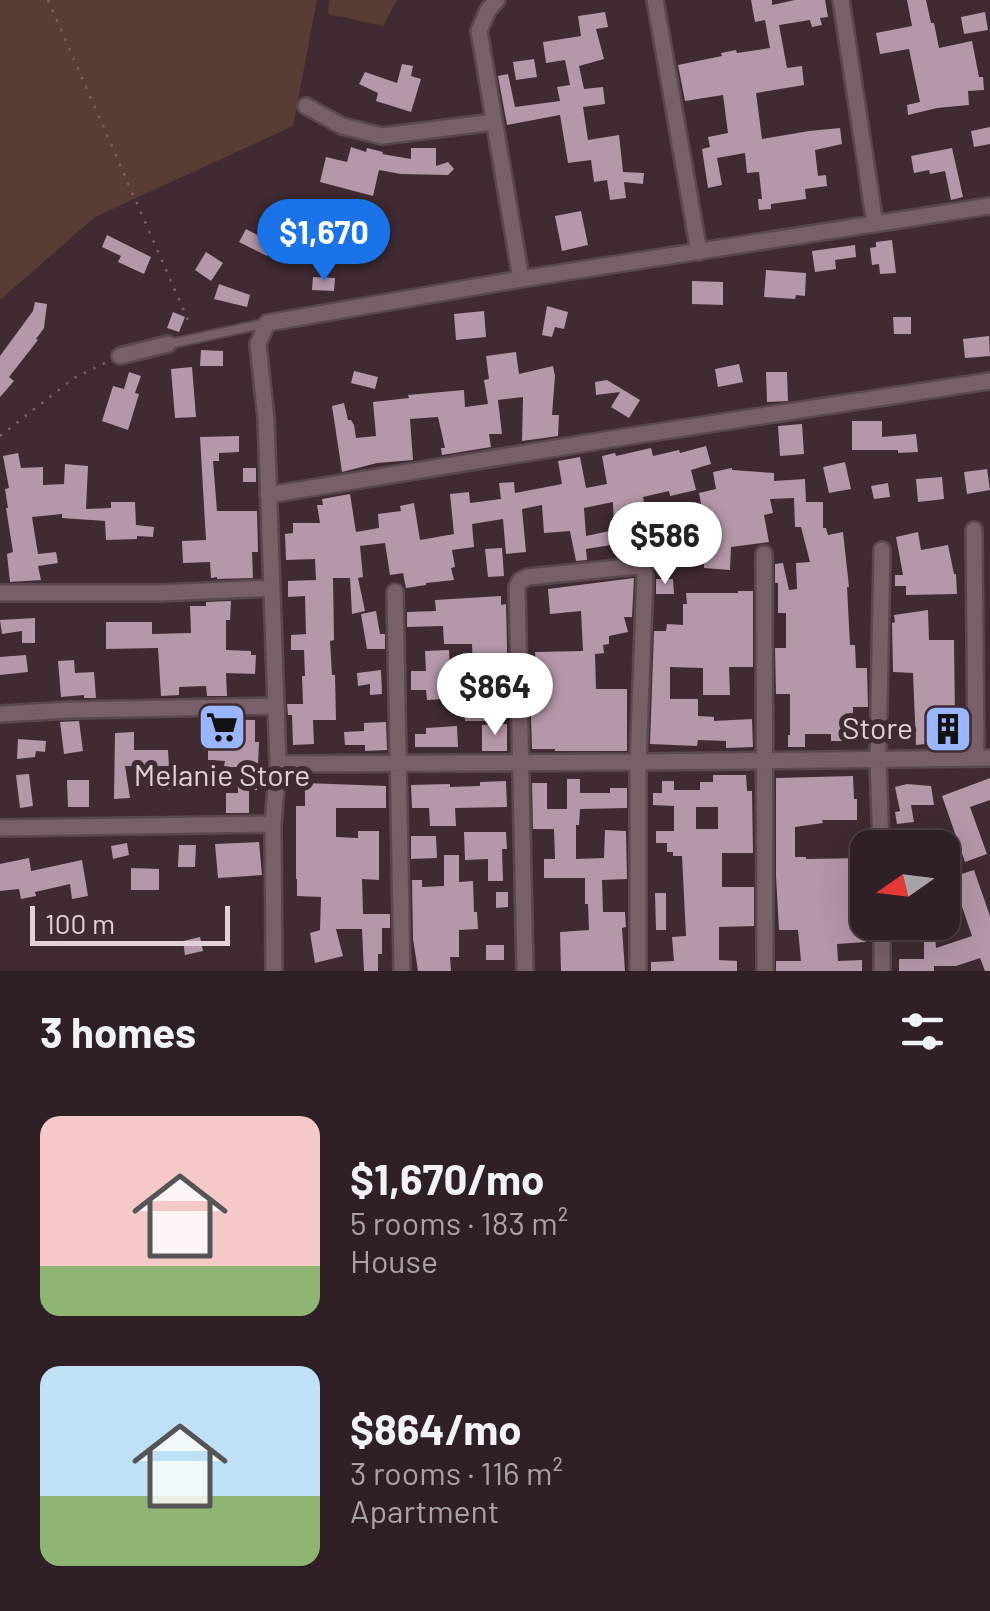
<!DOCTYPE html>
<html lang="en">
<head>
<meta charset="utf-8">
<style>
	:root { --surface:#2f2025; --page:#3b2d32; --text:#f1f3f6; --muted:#a7a3a7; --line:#4a3e42; --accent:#1a73e8 }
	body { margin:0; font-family:Barlow,sans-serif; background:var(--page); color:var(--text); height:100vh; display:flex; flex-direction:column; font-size:38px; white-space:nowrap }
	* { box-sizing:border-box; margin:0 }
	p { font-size:32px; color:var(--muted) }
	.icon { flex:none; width:55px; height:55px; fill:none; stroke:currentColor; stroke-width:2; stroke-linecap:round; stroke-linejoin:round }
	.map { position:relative; height:971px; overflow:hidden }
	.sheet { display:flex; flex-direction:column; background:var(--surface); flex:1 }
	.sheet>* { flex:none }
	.needle { width:65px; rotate:256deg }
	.controls { position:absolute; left:850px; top:830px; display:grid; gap:20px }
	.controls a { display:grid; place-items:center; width:110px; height:110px; border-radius:20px; background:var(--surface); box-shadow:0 10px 40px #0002,0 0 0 2px var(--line); font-size:50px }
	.scale { position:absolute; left:30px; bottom:25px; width:200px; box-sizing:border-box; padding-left:10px; border:5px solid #e0d2d6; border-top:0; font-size:28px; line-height:35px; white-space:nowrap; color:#e0d2d6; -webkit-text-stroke:8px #3f2b31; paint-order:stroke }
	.price { position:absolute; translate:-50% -85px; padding:0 22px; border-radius:35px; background:#fff; color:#222; font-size:32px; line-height:65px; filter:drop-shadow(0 2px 5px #0008) }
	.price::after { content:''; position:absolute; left:50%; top:60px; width:30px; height:22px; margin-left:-15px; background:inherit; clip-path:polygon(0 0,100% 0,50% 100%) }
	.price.current { background:var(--accent); color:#fff }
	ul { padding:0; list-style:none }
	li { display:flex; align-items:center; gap:30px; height:250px; padding:0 40px }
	li span { display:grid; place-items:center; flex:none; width:280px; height:200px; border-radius:20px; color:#555 }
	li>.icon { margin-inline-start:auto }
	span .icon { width:120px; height:120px; fill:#fffc; stroke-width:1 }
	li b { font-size:42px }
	h2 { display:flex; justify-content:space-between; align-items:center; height:120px; padding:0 40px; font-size:42px }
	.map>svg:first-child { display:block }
	.green { fill:#593d35 }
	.building { fill:#b497a9; fill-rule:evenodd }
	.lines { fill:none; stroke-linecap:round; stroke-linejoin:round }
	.lane-casing { stroke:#59484e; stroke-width:12 }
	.street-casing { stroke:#59484e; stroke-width:20 }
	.path { stroke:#766469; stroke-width:2.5; stroke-dasharray:2.5 8; stroke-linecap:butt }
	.lane { stroke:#786067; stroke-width:8 }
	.street { stroke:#786067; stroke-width:15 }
	.labels { text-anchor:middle; stroke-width:10; stroke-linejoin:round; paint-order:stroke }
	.poi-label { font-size:30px; fill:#e0d2d6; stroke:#3f2b31; text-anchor:end }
</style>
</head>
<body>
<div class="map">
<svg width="990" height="971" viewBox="0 0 990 971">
	<rect width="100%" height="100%" fill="#3f2b31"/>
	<!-- green -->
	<path class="green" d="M0,0h317l-24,126 -198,91 -95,83z
		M329,0h68l-14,26 -55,-12z"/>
	<!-- building -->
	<path class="building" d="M751,0h21v5l23,-5h30l3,17 -8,1 2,7 -10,2 -2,-7 -31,5 8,43 15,-2 2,19 -48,8 6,46 47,-8 31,-3 2,16 -27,6 3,26 8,-1 1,11 -22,3 1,10 -35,5v5l-12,1 -1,-11h4l-3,-27 -12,1 -2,-20 -28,5 5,27 -14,3 -6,-39 8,-2 -2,-10 20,-4 -5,-38 -38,6 -7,-36 44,-9 -1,-3 15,-3 1,3 33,-5 -5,-28 -10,2z
		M907,0h19l5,23h3l5,25 33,-7 7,36h4l1,13 -16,1 1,14 -32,3 -29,7 -1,-10 13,-3 -11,-53 -29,5 -4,-21 36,-7z
		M605,12l3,15 -12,2 8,30 -25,7 5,23 19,-2 2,17 -22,3 5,33 31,-5 4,37 21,1 -1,11 -19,-2 2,16 -16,2 -3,-20 -13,2 -3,-22 -23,3 -8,-48 -53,10 -9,-49 10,-2 7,33 45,-6 -3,-14 13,-2 -5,-25 -19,3 -3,-21 38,-6 -3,-20z
		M985,12l3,18 -24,4 -3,-17z
		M534,59l3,18 -21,3 -3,-18z
		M402,64l11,2 -2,10 10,3 -10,33 -35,-11 2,-8 -19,-9 6,-12 32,11z
		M990,127v17l-16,3 -3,-16z
		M351,147l15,5 1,-4 16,4 -1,2 29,5v-11h25v18l12,-4 6,7 -6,6 -47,-1 -22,-4 -6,26 -53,-14 6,-25 21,5z
		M952,148l11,49 -12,3 -6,-29 -15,3 -1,-4 -15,3 -3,-17z
		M581,211l7,34 -26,6 -7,-35z
		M246,229l27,14 -6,13 -28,-14z
		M107,235l44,22 -7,17 -26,-12 3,-6 -19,-9z
		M892,240l4,33 -16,1 -1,-10 -7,1 -2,-17 6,-1v-5z
		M855,245l1,12 -21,3 1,9 -21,3 -3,-21z
		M206,252l17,11 -12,18 -16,-11z
		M766,270l40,3 -1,23 -9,-1 -1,4 -31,-2z
		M313,277l22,1 -1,13 -22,-1z
		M692,281l31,1v23l-31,-1z
		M219,284l31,11 -3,12 -33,-8z
		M35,302l12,2 -3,24 -8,11 2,1 -29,37 5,4 -14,16v-41l33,-45z
		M547,306l21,6 -4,17 -9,-2 -3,10 -10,-2z
		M484,311l2,26 -30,3 -2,-26z
		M173,312l12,5 -6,15 -12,-4z
		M893,317h18v17h-17z
		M989,336l1,20 -25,2 -2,-19z
		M201,350l22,1v15h-23z
		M516,352l3,22 34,-8 2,10 -3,39h7l-1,21 -36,5 1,-44 -25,3 4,34h-13l2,13 -49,8 -1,-7h4l-7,-31 -28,2 3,41 -36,3 -35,9 -10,-66 12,-3 4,17h3l3,5 2,13 20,-2 -3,-34 36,-4 -1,-3 56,-5 1,17 23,-3 -4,-24 5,-1 -3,-23z
		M739,364l4,18 -25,5 -3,-18z
		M192,367l4,50 -21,1 -4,-49z
		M354,371l24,6 -3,12 -24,-6z
		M129,372l12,4 -6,17 4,1 -11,36 -26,-9 11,-35 11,3z
		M766,372h21l1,29 -21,1z
		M607,380l33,20 -11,18 -18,-11 9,-15 -24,3 -1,-13z
		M852,421h30v16l34,-3 2,18 -20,1v-3h-46z
		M802,424l2,30 -24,2 -2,-30z
		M239,436v16l-20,1v8h-6l4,50h40l1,41h-6l1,26 -36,1v-2l-6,1 -1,-16 -27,1 -1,-22 24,-1 -6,-103z
		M706,446l5,18 -20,6 5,20 -26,6 -1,-5 -26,6 4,20 17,-3 2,11h-3l5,23 -12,3 -1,-5 -28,5 -1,-6h-15l-25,4 1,11 -11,1 -6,-30 -26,2 -2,-28 -20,4 4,43 -20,2 -3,-35 -31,5 2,23 -22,3 3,17 -4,1 3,12 -28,3v2l-20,3 -3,-15 -13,2 -5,-32 -25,3 3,31 -5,1 7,33 -13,3 -2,-36h-17l1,62 -4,1 2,34h3l1,45h-23l1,24 -21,1 -1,-30h-4l-1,-11h16l-1,-28h3l-1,-26h-13v-15l15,-1 -1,-38 -17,1v-16l28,-1 -1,-21 -29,1 -1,-26 8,-1v-10h27l-3,-18h6l-1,-6 28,-5 6,38 23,-4 -1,-14 23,-3 -1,-5 14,-3 6,37 34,-6 -4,-40 19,-2 1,11 31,-4 -2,-16 15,-1 1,11 47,-9 -4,-23 22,-4 6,31 21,-4 -5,-28 13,-3 1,3 35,-8 2,8 26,-6 1,3zM613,502l1,28 -28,6 -2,-28z
		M18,453l3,15 22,-1v18l21,-1 1,-20 23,2 -2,43 25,-1v-6h24l1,23 18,2 -1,10 -16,-1v3l-31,1 -1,-19 -43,-3v-4l-30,3 6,37 18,-2 2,11 -20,3 3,14 -31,2 -3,-28 6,-2 -7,-44h2l-3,-19 4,-1 -6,-32z
		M845,462l6,27 -22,4 -6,-26z
		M243,468h13v14h-13z
		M732,468v2l42,3v8l31,-2 1,23h17v26h3l2,7 15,-3 6,55h-2l3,58h5l1,23h11l1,39h-15v34h-22v-7h-26v13h-17v-12h2v-41h-14l-1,-46h11v-35h-8v-30h-3v-19l8,-1 6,27 8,-1 -1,-26 14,-1 -9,-35h-6l-1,-29 -24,1 3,14 -9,2 5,27 -38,5 -1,23 -26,-2v-15h-18l-1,-22h21l-7,-38 17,-4 -3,-17z
		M987,469l3,21 -23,4 -3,-22z
		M942,477l2,22 -26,3 -2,-23z
		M888,483l2,14 -16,2 -3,-13z
		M918,532l3,18 27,-5 6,29h2l1,20 -51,1v-9h-11v-11h8l-7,-38z
		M502,548l2,28 -16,1 -3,-28z
		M634,578l-2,39h-8l4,15 -19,4v8l-6,1 1,8 -9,1 1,35h31v62h-72v-2h-23l-2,-60h8l-3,-37 48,-1 -2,-40 -31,3 -2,-25z
		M656,579h17l1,15h-18z
		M738,591h15v76h-24l1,28h-27v-27l-33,-1v32h28v17l16,1v4l38,-2 1,28 -27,1v-7l-28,-1 -1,6 -47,-2 4,-113h12l1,-7 16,1v-21h4l-1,-11h52z
		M501,596v9l5,-1 2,86h-17v31h-26l-1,-26h-20v4l-17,1 -1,-10h-15v-19h15l-1,-20 24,-1 1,20h23l-1,-26h-28l-1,-18 -36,1v-15l29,-1 -1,-11z
		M231,601l-1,19h-4v30l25,1v4h5l-1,19 -29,-1 1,23h-20l-1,-10 -27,1v8l-18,1 -3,-48 -52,1v-27h46v12l39,-1 -1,-27h16v-4z
		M928,610l1,30h25l1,76h4l1,24 -44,5 -3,-72 -20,-1 -1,-49 3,-1 -1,-7z
		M376,611l4,23h5v15h-18l-6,-35z
		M35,618v25h-13v-12l-20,3 -2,-14z
		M26,655l2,17 -28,3v-18z
		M74,660l1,13 19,-1 2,26h-12v-3l-23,2 -3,-36z
		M381,670l1,24 -12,1v-11l-12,2 -1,-13z
		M208,719l47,1v22h4l-2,48h-8v23h-23v-20h12v-26h-14l1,-6 -17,-1z
		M79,721l4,30 -19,3 -4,-32z
		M386,722l1,28 -22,1v-6h-20l-1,-13 20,-1v-8z
		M507,724v27h-25v-26z
		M457,726l1,21h-43v-13h11v-6z
		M134,732v18h34l1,16h-44l5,32 -16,1 1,-66z
		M18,739l28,2 -1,11 -9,-1 -1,6 -18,2z
		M200,773l-2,17h-36l-1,-16z
		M29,774l4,32 -13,2 -4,-33z
		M713,775h33l1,16h5l1,62h-31v34h32v39l-35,1v33l18,1v10h-86v-9l23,-1 -2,-24 14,-1 -4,-80h-9v-4h-6v-9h-11v-12h18v-25l-21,-1v-12h9v-12h12v9h26v-8h13zM696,807h22v22h-22z
		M853,776l1,23h3v21h-35l1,3 -28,4v30h11v2l60,-1v18l-6,1v20h-7l1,30h10l2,15 -29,2 1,17 24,-1v11h-86v-10h25l-3,-31h-19l-3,-54v-98z
		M990,778v22l-20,7 17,47 -22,8 -23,-66z
		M567,779h13v14h30v-5h17v20l-47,1 -1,16h-3v34l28,-1 1,-28 21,1 1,48 -25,1 1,32h22l1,15 -4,1 3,43h-64l-1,-39 29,-2 -1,-26h-3v-26h-41v-19h11l-1,-30h-21l-1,-46h15v26h20z
		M67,780h22v27h-21z
		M506,781l1,26 -52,1 1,18h-26l-1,-18h-17l-1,-23 39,-1v3l30,-1v-4z
		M305,783l81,3v22h-50v29l22,1v-7h21v49l-17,-1 1,35h27v14h-8v26h-4v17h-14l-2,-42h-26l7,27 -28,7 -5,-30 10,-3 1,-33 -24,-1v-17h-1v-73h9z
		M907,784l24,2 3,19h-23l3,17 -17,2 -2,-12 5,-1 -5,-24z
		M938,829l3,19h-25l-2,-15z
		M464,832h42l1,17h-5l1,32h-15v-22l-23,1z
		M411,836h25l1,22 -26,1z
		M259,842l3,33 -44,3 -3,-34z
		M127,843l2,12 -16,4 -2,-13z
		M179,845h17l-1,22h-17z
		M444,855h15v27l14,-1 1,31h3l1,17 -19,1v27h-9l1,14h-33l-5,-32 -1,-59h10v7l22,-1z
		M29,858l2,13 51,-11 6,36 -16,3 -2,-15 -35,8 1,4 -15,3 -2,-10 -19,2v-27z
		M131,868l28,1v21h-28z
		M974,870l16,46v55h-5l-5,-13 -24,8h-22v5h-35v-12h25v-24l-20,1 -1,-14h31l2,26 36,-12 -20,-59z
		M496,892h12v15l-12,1z
		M655,893h11v37h-10z
		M200,937l3,14 -18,4 -2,-14z
		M486,945h18v15h-18z"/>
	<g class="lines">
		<!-- lane casing -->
		<g class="lane-casing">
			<path id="lane" d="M169,344l98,-21"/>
		</g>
		<!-- street casing -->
		<g class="street-casing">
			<path id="street" d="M497,0l-9,10 -9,21 42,248
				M655,0l44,252
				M841,0l34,224
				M306,106l36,20 40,10 112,-14
				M120,356l48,-12
				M268,495l337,-55 385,-59
				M974,530l2,228
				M764,554l1,417
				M395,592l7,379
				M0,593h160l112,-5
				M0,714l72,-4 204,-4
				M278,764c237,0 475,-3 712,-6
				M0,828l273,-4
				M881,848l-3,-89 4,-209
				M882,922v49
				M274,971l-1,-147 5,-60 -12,-345 -8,-75 9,-21 254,-44 469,-73
				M525,971l-8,-384 3,-6 8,-4 110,-11 6,3 1,8 -7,185v209"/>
		</g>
		<!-- path -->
		<path class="path" d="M48,0l143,327
			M0,436l74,-58 31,-15"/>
		<!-- lane -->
		<use href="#lane" class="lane"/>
		<!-- street -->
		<use href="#street" class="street"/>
	</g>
	<!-- icons -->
	<defs>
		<g id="supermarket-square" transform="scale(2.5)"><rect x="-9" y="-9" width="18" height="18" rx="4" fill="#99b5fd" stroke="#3f2b31"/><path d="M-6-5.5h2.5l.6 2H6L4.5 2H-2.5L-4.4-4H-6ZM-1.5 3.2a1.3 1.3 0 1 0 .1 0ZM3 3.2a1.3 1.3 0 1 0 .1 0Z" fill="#111"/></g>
		<g id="building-square" transform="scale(2.5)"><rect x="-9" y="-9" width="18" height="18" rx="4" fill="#99b5fd" stroke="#3f2b31"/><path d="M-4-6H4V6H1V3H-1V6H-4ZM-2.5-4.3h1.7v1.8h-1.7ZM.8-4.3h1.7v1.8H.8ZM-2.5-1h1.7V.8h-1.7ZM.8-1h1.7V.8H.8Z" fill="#111"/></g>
	</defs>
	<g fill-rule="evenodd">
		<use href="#supermarket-square" x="222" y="727"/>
		<use href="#building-square" x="948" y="729"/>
	</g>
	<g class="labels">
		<!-- poi labels -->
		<g class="poi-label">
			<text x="913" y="739">Store</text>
			<text x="222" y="786" text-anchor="middle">Melanie Store</text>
		</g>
	</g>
</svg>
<div class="controls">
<a><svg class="needle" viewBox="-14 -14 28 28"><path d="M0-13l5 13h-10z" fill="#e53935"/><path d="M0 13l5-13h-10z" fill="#a7a3a7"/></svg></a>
</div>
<div class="scale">100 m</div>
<b class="price current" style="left:324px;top:284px">$1,670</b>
<b class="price" style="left:665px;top:587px">$586</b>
<b class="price" style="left:495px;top:738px">$864</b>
</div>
<section class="sheet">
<h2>3 homes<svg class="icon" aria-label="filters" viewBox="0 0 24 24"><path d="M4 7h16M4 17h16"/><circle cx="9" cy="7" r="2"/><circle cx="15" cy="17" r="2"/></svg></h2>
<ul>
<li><span style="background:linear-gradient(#f6c9c9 75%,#8fb573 0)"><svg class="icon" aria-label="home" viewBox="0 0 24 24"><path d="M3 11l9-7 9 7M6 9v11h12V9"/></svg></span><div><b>$1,670/mo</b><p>5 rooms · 183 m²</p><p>House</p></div></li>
<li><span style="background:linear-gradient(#bfe0f5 65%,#8fb573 0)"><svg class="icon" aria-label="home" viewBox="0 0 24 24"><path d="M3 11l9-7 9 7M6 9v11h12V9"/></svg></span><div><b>$864/mo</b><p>3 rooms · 116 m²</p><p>Apartment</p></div></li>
</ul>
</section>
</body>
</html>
